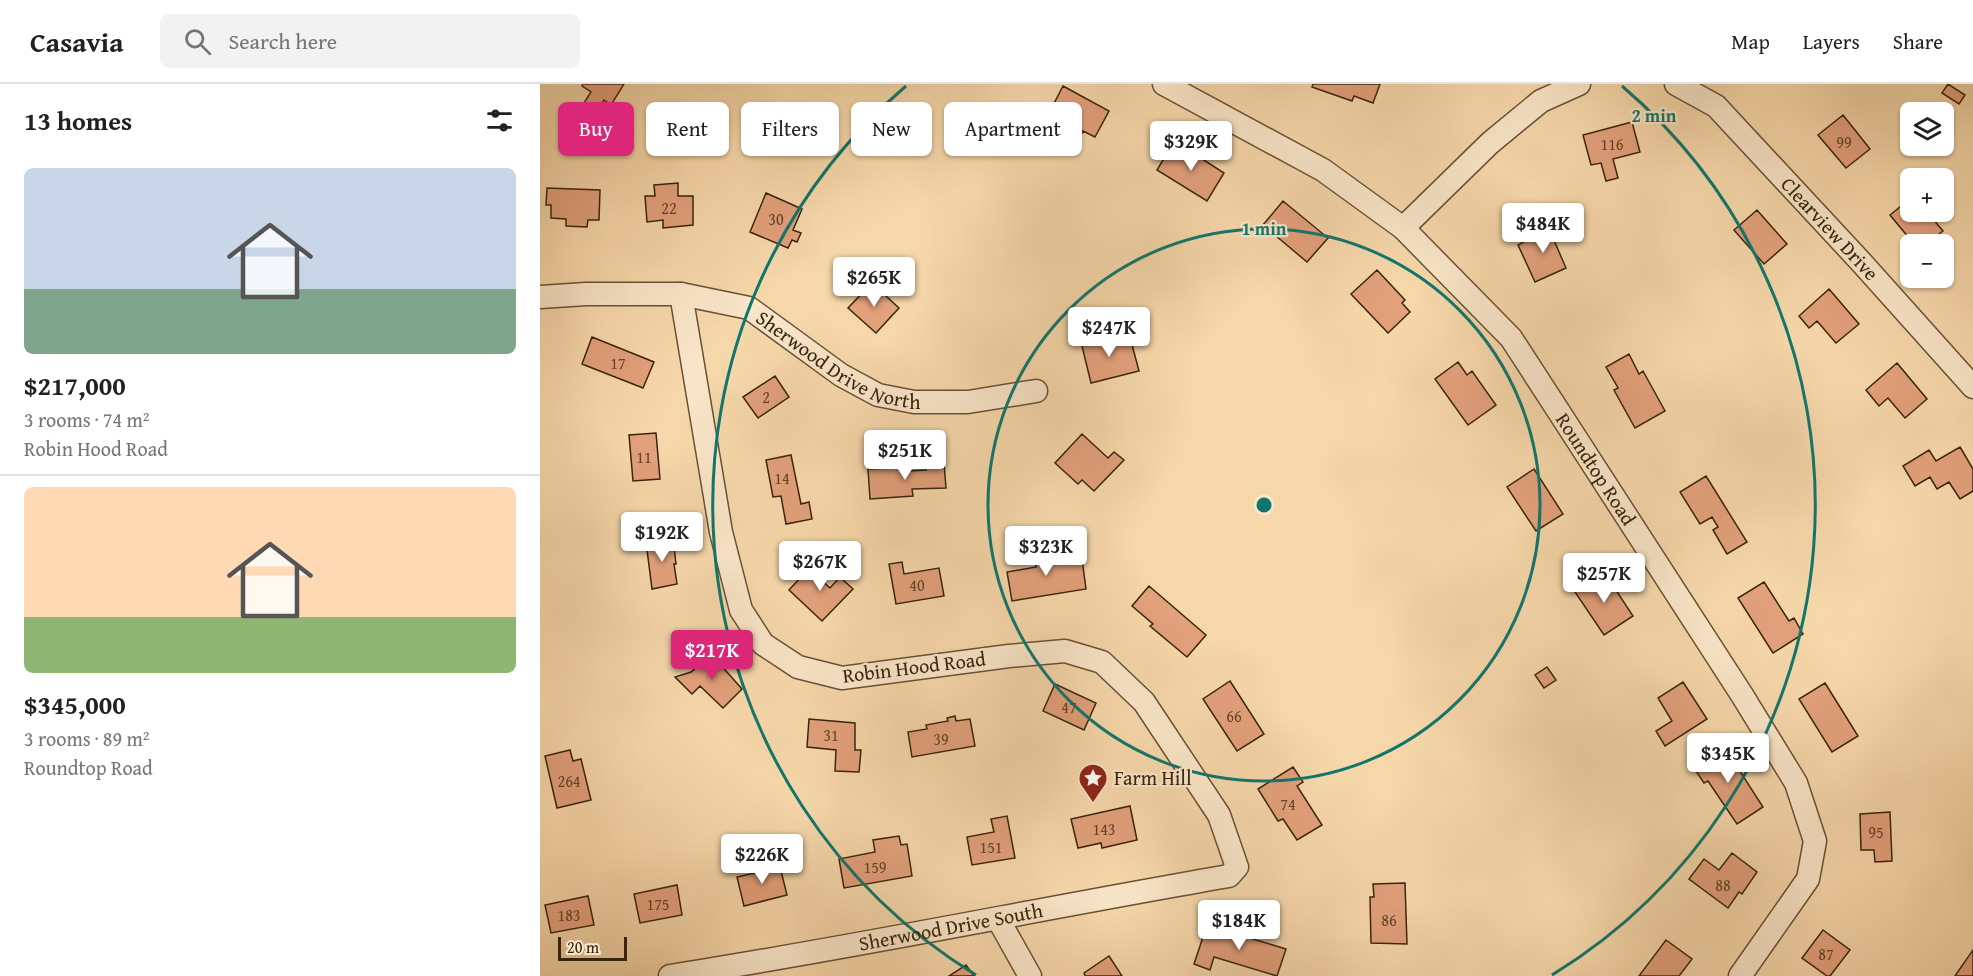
<!DOCTYPE html>
<html lang="en">
<head>
<meta charset="utf-8">
<style>
	:root { --surface:#fff; --page:#f2f2f2; --text:#202124; --muted:#757577; --line:#e0e0e0; --accent:#db2777 }
	body { margin:0; font-family:"Gentium Book Plus",serif; background:var(--page); color:var(--text); height:100vh; display:flex; flex-direction:column; font-size:22px; white-space:nowrap }
	* { box-sizing:border-box; margin:0 }
	p { font-size:20px; color:var(--muted) }
	.icon { flex:none; width:33px; height:33px; fill:none; stroke:currentColor; stroke-width:2; stroke-linecap:round; stroke-linejoin:round }
	.map { position:relative; flex:1; overflow:hidden }
	.side { display:flex; flex-direction:column; background:var(--surface); width:540px }
	.side>* { flex:none }
	.hud { position:absolute; left:18px; top:18px; width:570px; height:54px; display:flex; gap:12px }
	.tools { position:absolute; left:1360px; top:18px; display:grid; gap:12px }
	.tools a { display:grid; place-items:center; width:54px; height:54px; border-radius:9px; background:var(--surface); box-shadow:0 2px 4px #0004; font-size:30px }
	.scale { position:absolute; left:18px; bottom:15px; width:69px; box-sizing:border-box; padding-left:6px; border:3px solid #38240c; border-top:0; font-size:16px; line-height:21px; white-space:nowrap; color:#38240c; -webkit-text-stroke:4px #f9e5c8; paint-order:stroke }
	.price { position:absolute; translate:-50% -51px; padding:0 14px; border-radius:6px; background:#fff; color:#222; font-size:20px; line-height:39px; filter:drop-shadow(0 2px 3px #0008) }
	.price::after { content:''; position:absolute; left:50%; top:36px; width:18px; height:14px; margin-left:-9px; background:inherit; clip-path:polygon(0 0,100% 0,50% 100%) }
	.price.current { background:var(--accent); color:#fff }
	ul { padding:0; list-style:none }
	li { display:grid; align-content:center; gap:12px; height:318px; padding:0 24px }
	li+li { border-top:2px solid var(--line) }
	li span { display:grid; place-items:center; height:186px; border-radius:9px; color:#555 }
	li>.icon { margin-inline-start:auto }
	span .icon { width:108px; height:108px; fill:#fffc; stroke-width:1 }
	li b { font-size:26px }
	h2 { display:flex; justify-content:space-between; align-items:center; height:72px; padding:0 24px; font-size:26px }
	.chip { padding:0 21px; border-radius:9px; background:var(--surface); box-shadow:0 2px 4px #0004; font-size:21px; line-height:54px }
	.chip.current { background:var(--accent); color:#fff }
	header { display:flex; align-items:center; gap:36px; box-sizing:border-box; height:84px; padding:0 30px; background:var(--surface); border-bottom:2px solid var(--line) }
	header strong { font-size:28px }
	nav { display:flex; gap:33px; margin-inline-start:auto; font-size:21px }
	.search { width:420px; height:54px; background:var(--page); display:flex; align-items:center; gap:15px; box-sizing:border-box; padding:0 21px; border-radius:9px; color:var(--muted); font-size:22px }
	main { display:flex; flex:1; min-height:0 }
	.map>svg:first-child { display:block }
	.building { fill:#e2a07b; stroke:#38240c; stroke-width:1.5 }
	.lines { fill:none; stroke-linecap:round; stroke-linejoin:round }
	.minor-casing { stroke:#685134; stroke-width:25 }
	.minor { stroke:#f9e5c8; stroke-width:22 }
	.ring { fill:none; stroke:#0f766e; stroke-width:3 }
	.labels { text-anchor:middle; stroke-width:4.5; stroke-linejoin:round; paint-order:stroke }
	.number-label { font-size:16px; fill:#624328 }
	.street-label { font-size:20px; fill:#38240c; stroke:#f9e5c8 }
	.poi-label { font-size:20px; fill:#38240c; stroke:#f9e5c8; text-anchor:start }
	.centre { fill:#0f766e; stroke:#f9e5c8; stroke-width:3 }
	.ring-label { font-size:18px; text-anchor:middle; font-weight:bold; fill:#0f766e; stroke:#f9e5c8; stroke-width:4.5; stroke-linejoin:round; paint-order:stroke }
</style>
</head>
<body>
<header>
<strong>Casavia</strong>
<div class="search"><svg class="icon" aria-label="search" viewBox="0 0 24 24"><circle cx="10" cy="10" r="6"/><path d="M15 15l6 6"/></svg>Search here</div>
<nav><a>Map</a><a>Layers</a><a>Share</a></nav>
</header>
<main>
<section class="side">
<h2>13 homes<svg class="icon" aria-label="filters" viewBox="0 0 24 24"><path d="M4 7h16M4 17h16"/><circle cx="9" cy="7" r="2"/><circle cx="15" cy="17" r="2"/></svg></h2>
<ul>
<li><span style="background:linear-gradient(#c9d6e8 65%,#7fa58c 0)"><svg class="icon" aria-label="home" viewBox="0 0 24 24"><path d="M3 11l9-7 9 7M6 9v11h12V9"/></svg></span><div><b>$217,000</b><p>3 rooms · 74 m²</p><p>Robin Hood Road</p></div></li>
<li><span style="background:linear-gradient(#ffd9b3 70%,#8fb573 0)"><svg class="icon" aria-label="home" viewBox="0 0 24 24"><path d="M3 11l9-7 9 7M6 9v11h12V9"/></svg></span><div><b>$345,000</b><p>3 rooms · 89 m²</p><p>Roundtop Road</p></div></li>
</ul>
</section>
<div class="map">
<svg width="1433" height="892" viewBox="0 0 1433 892">
	<rect width="100%" height="100%" fill="#f6d7aa"/>
	<filter id="stains"><feTurbulence type="fractalNoise" baseFrequency=".00333" numOctaves="4"/><feColorMatrix values="0 0 0 0 .2 0 0 0 0 .09 0 0 0 0 .02 0 0 0 .5 -.17"/></filter>
	<radialGradient id="worn" r=".72"><stop offset=".6" stop-color="#630" stop-opacity="0"/><stop offset="1" stop-color="#630" stop-opacity=".3"/></radialGradient>
	<!-- building -->
	<path class="building" d="M43,0h41l-13,21 -7,-5 -6,11 -14,-8 7,-11 -9,-6z
		M773,0h67l-7,19 -19,-7 -2,5 -40,-14z
		M1408,0l17,11 -6,9 -17,-11z
		M523,2l46,25 -14,26 -12,-6 -8,16 -15,-8 7,-13 -19,-11z
		M1303,31l27,34 -24,19 -28,-33z
		M1092,38l8,30 -27,7 5,19 -12,3 -5,-18 -10,2 -8,-30z
		M632,61l13,8 2,-4 37,24 -17,28 -50,-31z
		M138,99v13h15v29l-30,3v-8l-16,2 -2,-26h10l-1,-11z
		M7,104l53,2 -1,30h-11l-1,7 -21,-1v-7l-15,-1v-13h-5z
		M226,109l36,16 -9,21 8,3 -4,9 -5,-2 -4,8 -38,-16z
		M1371,114v14h16l16,19 -17,13h-12l-24,-29z
		M743,117l45,37 -21,24 -44,-37z
		M1217,126l30,34 -23,20 -30,-34z
		M1016,140l5,10 -8,4 13,30 -31,14 -17,-37z
		M837,186l28,30 -3,3 8,9 -22,21 -37,-39z
		M332,199l27,25 -23,25 -28,-25z
		M1289,205l30,35 -23,19 -19,-22 -8,7 -10,-12z
		M577,249l2,11 12,-3 8,30 -48,12 -10,-41z
		M52,253l62,25 -11,26 -61,-24z
		M1089,270l10,20 4,-3 22,40 -30,17 -21,-38 4,-2 -12,-21z
		M918,278l9,13 5,-4 24,34 -28,20 -33,-46z
		M1357,279l30,36 -22,19 -17,-20 -9,8 -13,-16z
		M235,292l14,21 -31,21 -15,-21z
		M116,349l4,46 -27,2 -4,-46z
		M542,350l26,24 6,-6 10,8 -30,31 -12,-11 -4,4 -23,-21z
		M1420,363l13,22v22l-13,8 -11,-17 -12,7 -7,-12 -15,9 -12,-20 26,-16 7,11z
		M251,371l10,49 8,-2 3,17 -26,5 -5,-28 -8,1 -7,-37z
		M404,379l2,25 -34,1 1,7 -43,3 -2,-30 41,-2v4l17,-1 -1,-5z
		M994,385l29,45 -27,17 -29,-44z
		M1166,392l41,66 -20,12 -14,-24 5,-3 -6,-10 -12,7 -20,-32z
		M133,454l3,26h-2l3,20 -25,5 -6,-47z
		M508,458l3,22 31,-5 4,30 -74,12 -5,-29 29,-5 -4,-22z
		M277,476l8,7 -8,9 13,12 10,-11 13,12 -31,32 -33,-31z
		M362,478l2,12 35,-6 5,28 -48,8 -7,-40z
		M1064,488l29,44 -29,19 -29,-43z
		M1224,498l25,39 5,-3 9,16 -30,19 -35,-55z
		M609,502l57,49 -19,22 -37,-31 3,-2 -21,-18z
		M171,570l31,35 -19,19 -23,-22 -8,8 -17,-17 16,-5z
		M1007,583l9,13 -12,8 -9,-13z
		M690,597l34,53 -27,17 -34,-52z
		M1143,598l24,37 -42,27 -9,-15 16,-10 -14,-23z
		M1285,599l33,53 -26,16 -33,-53z
		M515,600l41,19 -12,27 -41,-19z
		M415,632l1,5 14,-2 5,27 -63,11 -4,-25 19,-3 -1,-4 22,-4 -1,-3z
		M269,635l46,4v27h6l-2,22 -24,-1 1,-21 -29,-3z
		M1183,661l40,62 -26,17 -29,-43 -4,2 -12,-18z
		M30,666l3,11 8,-2 10,41 -34,8 -12,-52z
		M753,683l10,15 -6,4 25,39 -25,15 -14,-21 -5,2 -20,-32z
		M590,722l7,34 -35,8 -1,-5 -23,5 -7,-29z
		M1350,728l2,49 -17,1 -1,-12h-13l-1,-36z
		M467,732l8,42 -43,7 -5,-28 27,-5 -3,-13z
		M359,752l2,9 6,-1 5,32 -68,12 -5,-29 36,-7 -2,-12z
		M1192,769l25,19 -15,22 -3,-2 -11,16 -39,-29 15,-20 15,11z
		M239,779l8,32 -43,11 -7,-29 22,-5v-4z
		M865,799l2,61 -36,-1 -1,-46h4l-1,-13z
		M137,801l5,30 -42,8 -6,-29z
		M48,812l6,29 -43,8 -6,-28z
		M667,841l79,24 -9,27 -63,-19 -4,13 -16,-6z
		M1283,846l27,20 -20,26h-3l-25,-18z
		M1126,856l26,19 -13,17h-40z
		M1433,866v26h-18z
		M569,872l13,20h-37l-1,-3z
		M426,881l8,11h-25z"/>
	<g class="lines">
		<!-- minor casing -->
		<g class="minor-casing">
			<g id="minor">
				<path id="s1" d="M624,0l159,86 80,58 108,110 48,74 183,283 54,88 19,58 -7,38 -68,97"/>
				<path id="s2" d="M1136,0l40,22 145,156 112,125"/>
				<path d="M863,144l87,-85 51,-42 38,-17"/>
				<path id="s3" d="M0,213l46,-3h95l68,14 92,67 37,20 36,7h54l68,-11"/>
				<path d="M458,835l32,57"/>
				<path id="s4" d="M130,892c187,-29 373,-68 559,-100l8,-9 -18,-52 -75,-113 -42,-40 -37,-11 -56,5 -167,22 -44,-11 -35,-23 -22,-34 -20,-78 -40,-238"/>
			</g>
		</g>
		<!-- minor -->
		<use href="#minor" class="minor"/>
	</g>
	<!-- distance rings -->
	<g class="ring">
		<circle cx="724" cy="421" r="276"/>
		<path d="M436 891A551 551 0 0 1 366 2M1082 2A551 551 0 0 1 1012 891"/>
	</g>
	<!-- icons -->
	<defs>
		<g id="sight-pin" transform="scale(1.5)"><path d="M0 17L-7.5 6A9.5 9.5 0 1 1 7.5 6Z" fill="#8f2418" stroke="#f9e5c8"/><path d="M0-6L1.8-2.2L6-1.7L2.9 1.2L3.7 5.4L0 3.3L-3.7 5.4L-2.9 1.2L-6-1.7L-1.8-2.2Z" fill="#fff"/></g>
	</defs>
	<g fill-rule="evenodd">
		<use href="#sight-pin" x="553" y="694"/>
	</g>
	<g class="labels">
		<!-- number labels -->
		<g class="number-label">
			<text x="1304" y="64">99</text>
			<text x="1072" y="66">116</text>
			<text x="129" y="130">22</text>
			<text x="236" y="141">30</text>
			<text x="78" y="285">17</text>
			<text x="226" y="319">2</text>
			<text x="104" y="379">11</text>
			<text x="242" y="400">14</text>
			<text x="377" y="507">40</text>
			<text x="529" y="629">47</text>
			<text x="694" y="638">66</text>
			<text x="291" y="657">31</text>
			<text x="401" y="661">39</text>
			<text x="29" y="703">264</text>
			<text x="748" y="726">74</text>
			<text x="564" y="751">143</text>
			<text x="1336" y="754">95</text>
			<text x="451" y="769">151</text>
			<text x="335" y="789">159</text>
			<text x="1183" y="807">88</text>
			<text x="118" y="826">175</text>
			<text x="29" y="837">183</text>
			<text x="849" y="842">86</text>
			<text x="1286" y="876">87</text>
		</g>
		<!-- street labels -->
		<g class="street-label">
			<text dy="7" stroke="none"><textPath href="#s2" startOffset="213">Clearview Drive</textPath></text>
			<text dy="7" stroke="none"><textPath href="#s3" startOffset="316">Sherwood Drive North</textPath></text>
			<text dy="7" stroke="none"><textPath href="#s1" startOffset="590">Roundtop Road</textPath></text>
			<text transform="translate(374 583) rotate(-7)" y="7">Robin Hood Road</text>
			<text dy="7" stroke="none"><textPath href="#s4" startOffset="285">Sherwood Drive South</textPath></text>
		</g>
		<!-- poi labels -->
		<g class="poi-label">
			<text x="574" y="701">Farm Hill</text>
		</g>
	</g>
	<circle cx="724" cy="421" r="9" class="centre"/>
	<g class="ring-label">
		<text x="1114" y="38">2 min</text>
		<text x="724" y="151">1 min</text>
	</g>
	<rect width="100%" height="100%" filter="url(#stains)"/>
	<rect width="100%" height="100%" fill="url(#worn)"/>
</svg>
<div class="tools">
<a><svg class="icon" aria-label="layers" viewBox="0 0 24 24"><path d="M12 4l9 5-9 5-9-5zM3 14l9 5 9-5"/></svg></a>
<a>+</a>
<a>−</a>
</div>
<div class="scale">20 m</div>
<b class="price" style="left:651px;top:88px">$329K</b>
<b class="price" style="left:1003px;top:170px">$484K</b>
<b class="price" style="left:334px;top:224px">$265K</b>
<b class="price" style="left:569px;top:274px">$247K</b>
<b class="price" style="left:365px;top:397px">$251K</b>
<b class="price" style="left:122px;top:479px">$192K</b>
<b class="price" style="left:506px;top:493px">$323K</b>
<b class="price" style="left:280px;top:508px">$267K</b>
<b class="price" style="left:1064px;top:520px">$257K</b>
<b class="price current" style="left:172px;top:597px">$217K</b>
<b class="price" style="left:1188px;top:700px">$345K</b>
<b class="price" style="left:222px;top:801px">$226K</b>
<b class="price" style="left:699px;top:867px">$184K</b>
<div class="hud">
<a class="chip current">Buy</a>
<a class="chip">Rent</a>
<a class="chip">Filters</a>
<a class="chip">New</a>
<a class="chip">Apartment</a>
</div>
</div>
</main>
</body>
</html>
